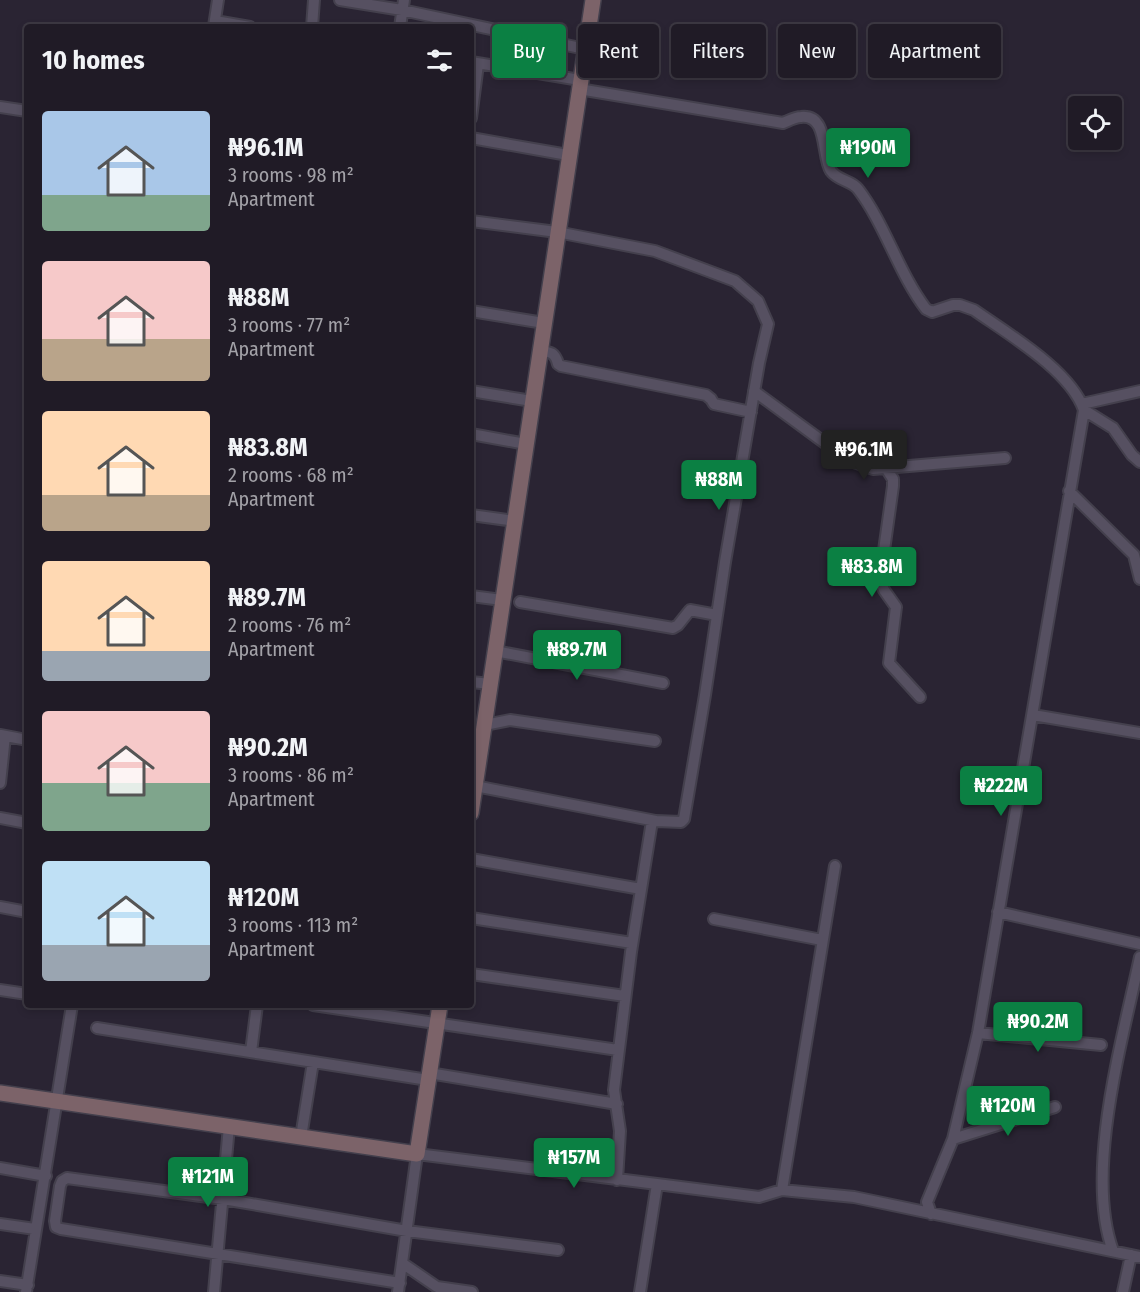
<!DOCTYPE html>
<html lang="en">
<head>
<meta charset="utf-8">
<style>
	:root { --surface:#201b26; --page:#28242e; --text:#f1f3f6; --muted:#a2a1a7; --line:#3d3943; --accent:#0b8043 }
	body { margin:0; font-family:"Fira Sans Condensed",sans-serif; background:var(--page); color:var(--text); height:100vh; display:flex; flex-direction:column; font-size:22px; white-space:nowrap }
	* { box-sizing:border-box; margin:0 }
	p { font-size:20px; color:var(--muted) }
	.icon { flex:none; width:33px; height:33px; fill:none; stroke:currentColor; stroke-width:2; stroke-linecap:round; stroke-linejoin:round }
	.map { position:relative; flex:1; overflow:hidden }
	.sheet { position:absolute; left:24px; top:24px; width:450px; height:984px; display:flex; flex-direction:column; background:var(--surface); border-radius:6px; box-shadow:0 3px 9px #0003,0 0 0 2px var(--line) }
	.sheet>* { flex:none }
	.top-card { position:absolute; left:492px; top:24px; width:558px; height:54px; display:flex; gap:12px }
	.controls { position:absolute; left:1068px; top:96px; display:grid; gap:12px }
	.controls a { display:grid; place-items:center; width:54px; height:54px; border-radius:6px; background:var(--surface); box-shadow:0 3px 9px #0003,0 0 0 2px var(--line); font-size:30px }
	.price { position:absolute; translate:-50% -51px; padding:0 14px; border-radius:6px; background:var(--accent); color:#fff; font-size:20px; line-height:39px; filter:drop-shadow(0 2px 3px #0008) }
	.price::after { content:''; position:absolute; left:50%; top:36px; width:18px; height:14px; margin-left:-9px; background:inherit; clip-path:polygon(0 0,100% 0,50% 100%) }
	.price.current { background:#222; color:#fff }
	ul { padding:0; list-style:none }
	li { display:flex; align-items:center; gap:18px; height:150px; padding:0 18px }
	li span { display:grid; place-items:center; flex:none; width:168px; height:120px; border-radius:6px; color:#555 }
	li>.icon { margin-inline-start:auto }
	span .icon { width:72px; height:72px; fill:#fffc; stroke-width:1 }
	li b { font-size:26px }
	h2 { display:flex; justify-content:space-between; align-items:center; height:72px; padding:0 18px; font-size:26px }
	.chip { padding:0 21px; border-radius:6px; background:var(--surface); box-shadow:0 3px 9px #0003,0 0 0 2px var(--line); font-size:21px; line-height:54px }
	.chip.current { background:var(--accent); color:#fff }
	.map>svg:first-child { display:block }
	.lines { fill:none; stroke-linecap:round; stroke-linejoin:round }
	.street-casing { stroke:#44404d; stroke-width:14 }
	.secondary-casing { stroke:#44404d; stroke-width:18 }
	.street { stroke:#565061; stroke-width:10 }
	.secondary { stroke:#7c6369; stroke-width:15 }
</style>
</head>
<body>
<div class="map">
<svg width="1140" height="1292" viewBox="0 0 1140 1292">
	<rect width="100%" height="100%" fill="#2a2433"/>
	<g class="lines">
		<!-- street casing -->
		<g class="street-casing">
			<path id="street" d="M340,0l62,10 183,39
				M215,21l35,6
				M214,26l4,-26
				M312,27l2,-27
				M400,27l4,-27
				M471,62l109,18
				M579,89l204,34c5,-2 12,-6 18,-6 28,-3 20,39 30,54 7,10 20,9 27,18 27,35 41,85 68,120l6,3 21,-7h7l14,5c34,24 96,60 110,100l-106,623 -25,106 -26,63 4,12
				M0,107l27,4
				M471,118l7,-54
				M471,138l97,17
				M471,221l86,11 98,19 80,30 23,20 10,23 -9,39 -34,199 -20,133 -21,124 -3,3 -25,-1 -181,-35
				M471,311l73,12
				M540,351c10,1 15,1 18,13l3,2 145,29 5,4 3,5 37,8
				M471,391l61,10
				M754,391l94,69 25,9 132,-11
				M1082,404l58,-13
				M1084,410l29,18 19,27 8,7
				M471,434l55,10
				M886,468l7,11v7l-13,93 4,11 12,17 -7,56 31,34
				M1069,491l65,64 6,24
				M471,515l44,6
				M471,596l31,4
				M520,602l153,26 5,-3 12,-15 27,5
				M495,651l168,32
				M471,682l20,2
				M1033,715l107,18
				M485,725l25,-5 145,21
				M1,735l26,5
				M0,783l5,-47
				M0,818l27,5
				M471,859l170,30
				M0,907l27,5
				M998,912l142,32
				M471,918l161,25
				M714,919l108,21
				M471,974l154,22
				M0,990l27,4
				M313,1005l305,45
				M97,1028l331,52
				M978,1033l123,12
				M251,1052l6,-47
				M429,1073l188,31
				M301,1137l12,-75
				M953,1139l102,-32
				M0,1168l46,8
				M617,1180l3,-49 -6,-41 17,-138 21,-131
				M657,1184l102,13 23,-7 72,7 286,60
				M782,1190l53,-324
				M0,1224l35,5
				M1113,1251c-29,-79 10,-213 27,-294
				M402,1263l35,24 35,5
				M0,1281l28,4
				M400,1283l-339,-54 -5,-2 -1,-6 5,-35 2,-5 5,-3 156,21 184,32 151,19
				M26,1292l46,-287
				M214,1292l15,-166
				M398,1292l19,-138 240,30 -17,108
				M1123,1292l8,-37"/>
		</g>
		<!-- secondary casing -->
		<g class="secondary-casing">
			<path id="secondary" d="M471,813l122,-813
				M0,1093l417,61 23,-149"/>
		</g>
		<!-- street -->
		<use href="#street" class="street"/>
		<!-- secondary -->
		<use href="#secondary" class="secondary"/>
	</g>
</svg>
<div class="controls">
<a><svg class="icon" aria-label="locate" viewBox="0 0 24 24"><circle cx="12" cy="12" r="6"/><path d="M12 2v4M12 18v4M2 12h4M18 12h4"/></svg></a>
</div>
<b class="price" style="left:868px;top:179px">₦190M</b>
<b class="price current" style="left:864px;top:481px">₦96.1M</b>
<b class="price" style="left:719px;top:511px">₦88M</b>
<b class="price" style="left:872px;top:598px">₦83.8M</b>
<b class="price" style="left:577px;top:681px">₦89.7M</b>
<b class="price" style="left:1001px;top:817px">₦222M</b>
<b class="price" style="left:1038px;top:1053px">₦90.2M</b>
<b class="price" style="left:1008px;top:1137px">₦120M</b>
<b class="price" style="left:574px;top:1189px">₦157M</b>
<b class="price" style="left:208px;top:1208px">₦121M</b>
<div class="top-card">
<a class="chip current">Buy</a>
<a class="chip">Rent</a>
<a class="chip">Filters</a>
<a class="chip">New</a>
<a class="chip">Apartment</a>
</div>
<section class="sheet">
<h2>10 homes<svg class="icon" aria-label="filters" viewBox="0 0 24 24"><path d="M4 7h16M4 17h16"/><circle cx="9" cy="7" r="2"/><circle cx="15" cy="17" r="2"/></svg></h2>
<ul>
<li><span style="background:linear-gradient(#a9c7e8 70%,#7fa58c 0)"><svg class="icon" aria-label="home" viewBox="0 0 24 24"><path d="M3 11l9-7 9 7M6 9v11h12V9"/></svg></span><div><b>₦96.1M</b><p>3 rooms · 98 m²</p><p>Apartment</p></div></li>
<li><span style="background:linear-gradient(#f6c9c9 65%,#b9a48a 0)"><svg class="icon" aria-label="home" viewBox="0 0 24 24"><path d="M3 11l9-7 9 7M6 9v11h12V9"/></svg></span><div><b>₦88M</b><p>3 rooms · 77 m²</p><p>Apartment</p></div></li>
<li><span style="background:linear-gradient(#ffd9b3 70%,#b9a48a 0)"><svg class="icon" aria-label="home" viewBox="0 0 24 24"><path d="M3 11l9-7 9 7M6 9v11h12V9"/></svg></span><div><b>₦83.8M</b><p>2 rooms · 68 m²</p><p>Apartment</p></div></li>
<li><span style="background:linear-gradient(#ffd9b3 75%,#9aa5b1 0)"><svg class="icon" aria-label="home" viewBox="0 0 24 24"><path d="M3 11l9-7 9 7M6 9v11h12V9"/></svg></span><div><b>₦89.7M</b><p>2 rooms · 76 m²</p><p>Apartment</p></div></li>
<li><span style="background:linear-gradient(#f6c9c9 60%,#7fa58c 0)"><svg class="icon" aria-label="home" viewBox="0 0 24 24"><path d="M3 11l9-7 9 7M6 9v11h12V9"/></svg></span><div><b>₦90.2M</b><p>3 rooms · 86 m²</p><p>Apartment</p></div></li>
<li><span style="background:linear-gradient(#bfe0f5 70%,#9aa5b1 0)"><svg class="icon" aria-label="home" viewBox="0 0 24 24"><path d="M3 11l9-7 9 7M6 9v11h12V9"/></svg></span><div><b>₦120M</b><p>3 rooms · 113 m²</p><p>Apartment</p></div></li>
</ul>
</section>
</div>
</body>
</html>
